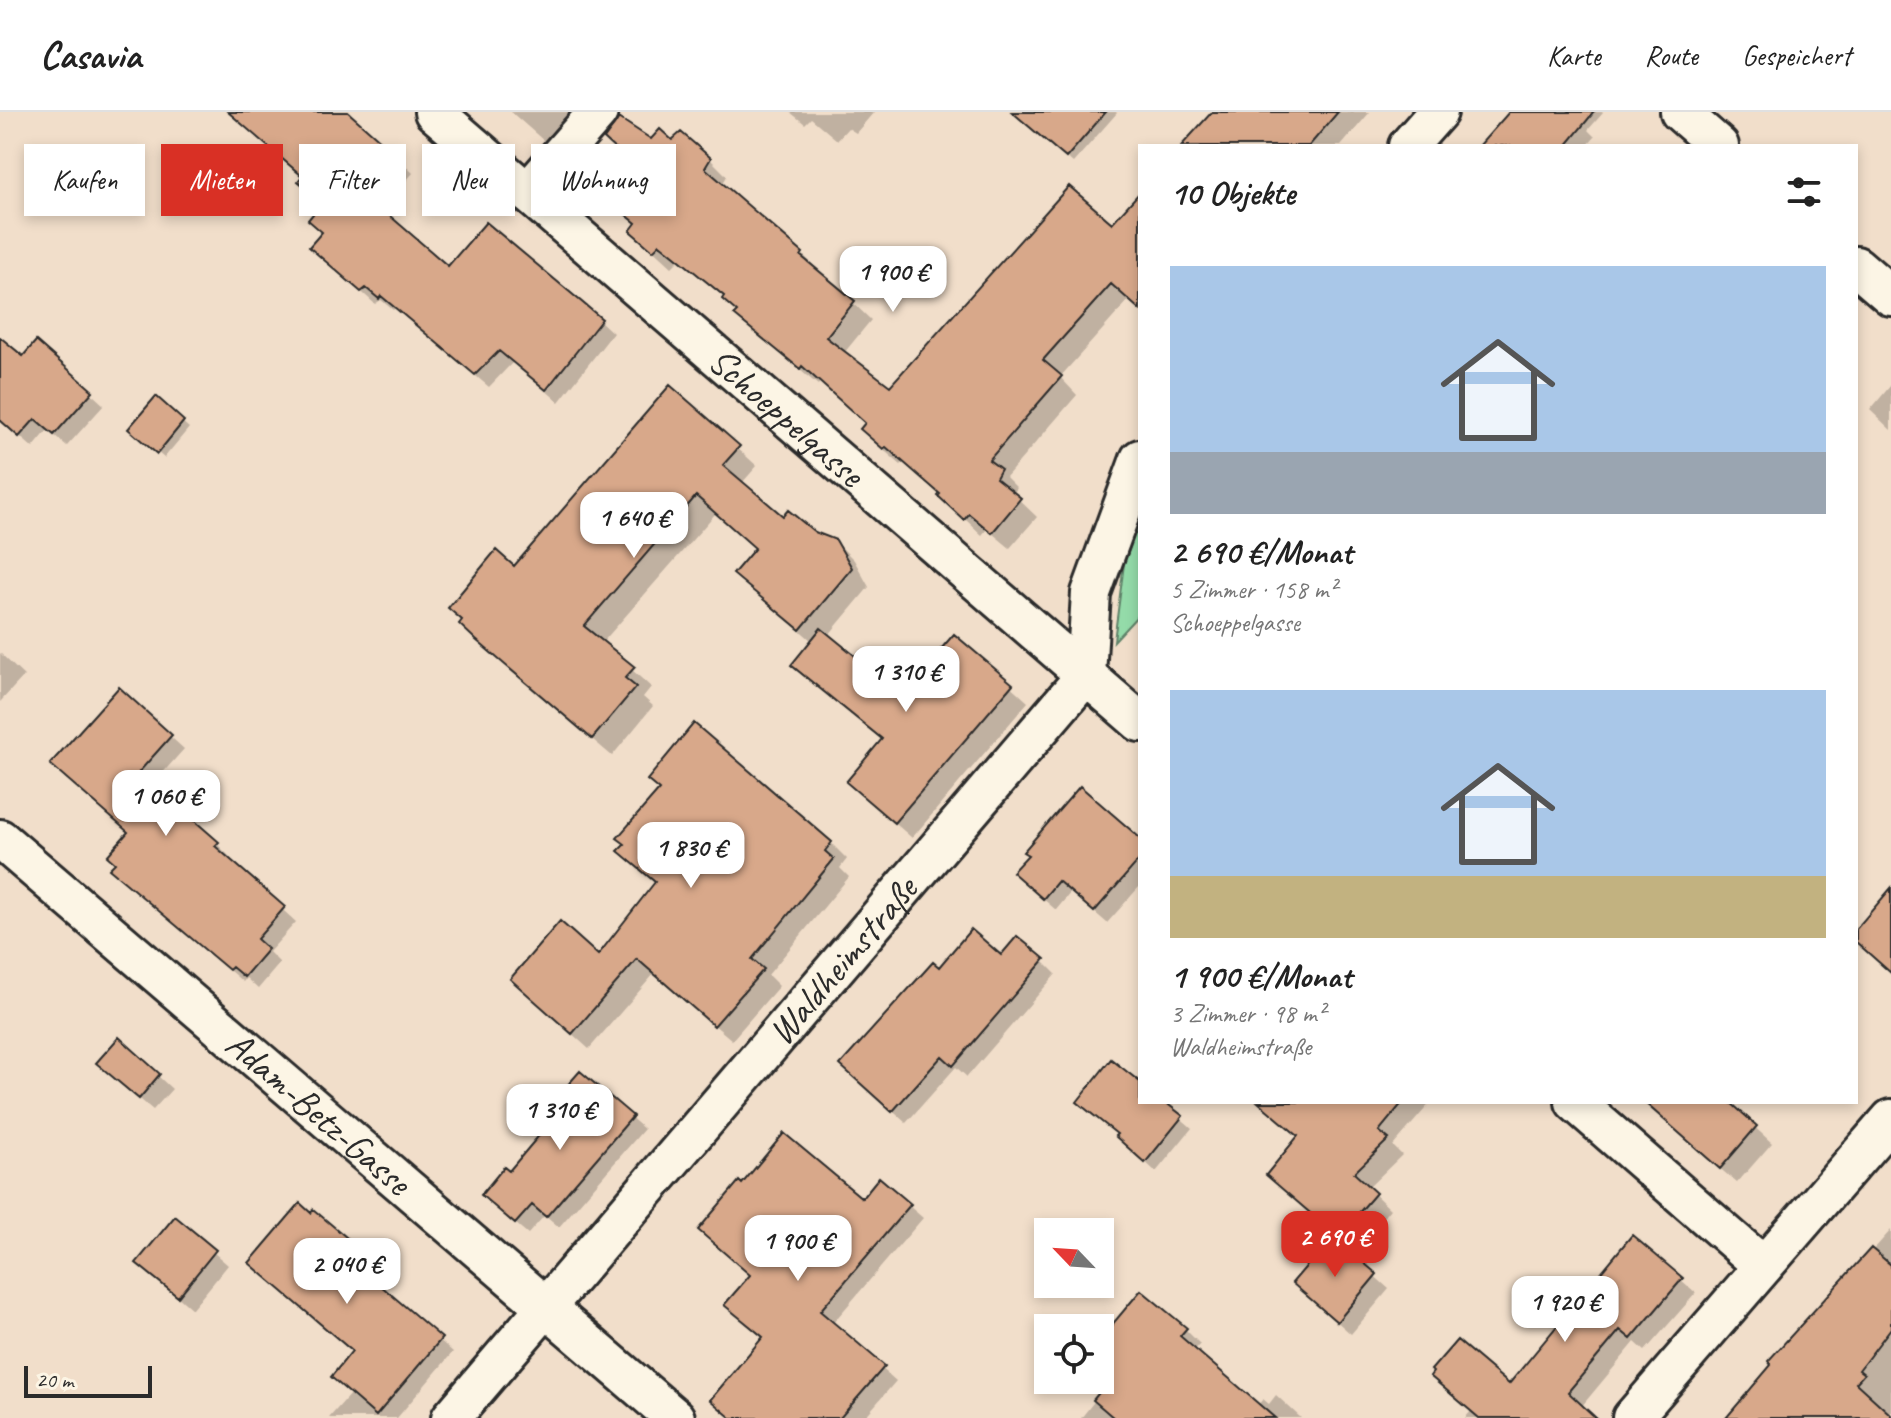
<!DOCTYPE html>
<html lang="de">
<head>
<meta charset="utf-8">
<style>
	:root { --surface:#fff; --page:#f2f2f2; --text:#222; --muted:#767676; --line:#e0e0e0; --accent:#d93025 }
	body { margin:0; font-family:Caveat,sans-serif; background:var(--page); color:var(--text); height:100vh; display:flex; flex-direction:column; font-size:30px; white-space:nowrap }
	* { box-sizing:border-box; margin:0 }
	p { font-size:26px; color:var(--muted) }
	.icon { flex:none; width:44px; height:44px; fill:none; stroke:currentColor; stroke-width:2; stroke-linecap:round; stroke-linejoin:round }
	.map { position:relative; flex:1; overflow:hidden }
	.panel { position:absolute; left:1138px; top:32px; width:720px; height:960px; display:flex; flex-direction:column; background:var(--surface); border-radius:0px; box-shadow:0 4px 12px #0003 }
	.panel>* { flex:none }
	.top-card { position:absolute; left:24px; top:32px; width:760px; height:72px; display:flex; gap:16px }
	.needle { width:52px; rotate:295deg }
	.buttons { position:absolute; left:1034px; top:1106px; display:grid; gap:16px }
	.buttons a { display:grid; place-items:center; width:80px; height:80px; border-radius:0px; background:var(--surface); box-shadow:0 4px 12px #0003; font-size:40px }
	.scale { position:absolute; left:24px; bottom:20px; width:128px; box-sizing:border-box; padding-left:8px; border:4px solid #2b2b2b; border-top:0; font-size:22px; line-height:28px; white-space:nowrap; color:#2b2b2b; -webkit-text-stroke:6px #fcf5e5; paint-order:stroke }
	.price { position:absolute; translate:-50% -68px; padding:0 18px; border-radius:16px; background:#fff; color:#222; font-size:26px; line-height:52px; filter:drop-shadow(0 2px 4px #0008) }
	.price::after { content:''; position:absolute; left:50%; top:48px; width:24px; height:18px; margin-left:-12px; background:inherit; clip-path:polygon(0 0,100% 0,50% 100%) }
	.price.current { background:var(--accent); color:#fff }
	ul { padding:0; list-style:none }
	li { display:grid; align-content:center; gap:16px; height:424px; padding:0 32px }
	li span { display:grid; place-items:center; height:248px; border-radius:0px; color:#555 }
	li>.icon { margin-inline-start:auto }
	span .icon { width:144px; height:144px; fill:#fffc; stroke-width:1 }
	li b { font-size:34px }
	h2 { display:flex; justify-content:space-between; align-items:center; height:96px; padding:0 32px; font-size:34px }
	.tag { padding:0 28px; border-radius:0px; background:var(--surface); box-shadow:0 4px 12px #0003; font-size:28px; line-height:72px }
	.tag.current { background:var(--accent); color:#fff }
	header { display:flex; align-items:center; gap:48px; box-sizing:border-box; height:112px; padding:0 40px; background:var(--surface); border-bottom:2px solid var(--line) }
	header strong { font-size:38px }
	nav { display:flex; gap:44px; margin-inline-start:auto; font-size:28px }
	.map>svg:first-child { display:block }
	.green { fill:#94dba9; stroke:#60836a; stroke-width:2 }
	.shadow { fill:#0003 }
	.building { fill:#d8a88a; stroke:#2b2b2b; stroke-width:2 }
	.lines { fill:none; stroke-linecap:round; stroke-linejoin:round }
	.minor-casing { stroke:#2b2b2b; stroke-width:44 }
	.minor { stroke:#fcf5e5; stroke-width:38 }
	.labels { text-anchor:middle; stroke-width:7; stroke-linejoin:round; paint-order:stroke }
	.street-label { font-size:38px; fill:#2b2b2b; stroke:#fcf5e5 }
</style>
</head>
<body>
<header>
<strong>Casavia</strong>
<nav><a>Karte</a><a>Route</a><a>Gespeichert</a></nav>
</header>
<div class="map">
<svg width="1891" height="1306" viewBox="0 0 1891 1306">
	<rect width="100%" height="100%" fill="#f1deca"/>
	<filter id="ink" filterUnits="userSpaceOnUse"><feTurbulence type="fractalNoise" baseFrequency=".0125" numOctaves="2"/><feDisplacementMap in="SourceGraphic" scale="16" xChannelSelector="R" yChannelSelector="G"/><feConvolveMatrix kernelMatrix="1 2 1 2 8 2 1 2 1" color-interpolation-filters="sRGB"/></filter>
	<g filter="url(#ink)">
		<!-- green -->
		<path class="green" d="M1140,405v96l-26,28 10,-77z"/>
		<!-- shadow -->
		<path class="shadow" d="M250,0h99l64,61 -33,37 68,59 152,52 13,12 -54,69 -46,-40 -24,25 -94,-79 -2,2 -12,-10 -6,4 -50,-45v-56z
			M511,0h58l-25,29z
			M790,0h84l-18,21 -8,-5 -11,12 -26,-22 -6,6z
			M1014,0h102l1,1 -44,50z
			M1245,0h125l-29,34h-126z
			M1511,0h91l1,1 -15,17 7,7 -8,9h-105z
			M651,30l21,1 38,16 17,17 -5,9 80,69 69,66 -27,33 46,35 222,-162 28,-31v114l-11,-9 -69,77 17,18 -71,82 11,11 -4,6 24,23 -27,31 -23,-19 -5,6 -78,-73 -3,3 -22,-19 -17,-17 5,-5 -47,-42 -2,3 -64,-53 -17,-17 2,-2 -14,-15 -46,-38 -7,7 -39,-36 5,-6 -32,-29z
			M36,231l68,62 -37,41 -19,-16 -15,18 -33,-29v-60l23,-1z
			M1891,273v45l-21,-20z
			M671,276l86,78 -15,17 41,35 31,16 21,7 19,19 15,27 -41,49 74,61 53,-61 73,66 -116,136 -47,-41 18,-56 -89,-76 18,-24 -76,-67 21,-25 -41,-36 -114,130 49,44 -8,10 10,9 -41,50 -115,-98 18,-89z
			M156,287l33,29 -25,30 -27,-23z
			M0,541l24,23 -24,26z
			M119,578l65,59 -33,37 66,58 13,13 -2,3 68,62 -27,30 11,11 -22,26 -12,-11 -3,4 -118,-100 -8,-19 13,-30z
			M1140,729v45l-33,37 -36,-31 -15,18 -29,-25z
			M831,731l16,16 -7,9 9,9 -81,98 11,11 -47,54 -78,-66 -65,75 -60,-54 70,-37 57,-75 -35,-32z
			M1001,846l42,3 13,13 -89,103 -11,-10 -50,56 -50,-45 83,-109z
			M119,928l53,49 -19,21 -41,-34z
			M580,961l64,56 -85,98 -14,-12 -17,19 -33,-28 14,-32 58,-70z
			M1140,973v17h22l30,26 -36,44 -28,-26z
			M1260,990h171l-38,44 9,9 -34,33 22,21 -35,42 -71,-61 16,-53z
			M1642,990h85l45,41 -35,40z
			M879,1068l44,38 -91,106 64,57 -32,37h-132l32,-79 -24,-21 122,-117z
			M175,1107l53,46 -36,44 -53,-46z
			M1891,1118v188h-163l77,-92z
			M1633,1126l63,55 -51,58 -10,-9 -54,65 9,11h-125l6,-7 -39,-35 78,10z
			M1333,1127l56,50 -38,45 -43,-38z
			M364,1144l20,24 -6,6 75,66 -56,66h-68l22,-25 3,-41 -90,-77z
			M1105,1214l5,5 75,-2 15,15 -6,7 62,56 7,-8 6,5 7,-9 25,23h-220l23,-29 -10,-9h6v-48z"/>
		<!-- building -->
		<path class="building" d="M228,0h120l53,47 -33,38 80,69 38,-44 116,97 -56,71 -47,-39 -24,24 -94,-79 -2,3 -13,-11 -5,4 -52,-45 13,-15 -14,-12 15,-18 -25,-21 4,-5z
			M1012,0h94l-40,46z
			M1212,0h126l-29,34h-128z
			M1509,0h85l-28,34h-87z
			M619,6l32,21 9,-10 12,11 9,-8 30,26 -6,10 98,85 -2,3 54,45 -29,36 64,49 179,-200 43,37 28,-31v118l-29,-26 -68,76 19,16 -73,84 12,9 -5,9 25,20 -29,35 -23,-19 -5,6 -26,-24 2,-2 -54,-47 -3,2 -23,-20 5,-6 -63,-57 -2,3 -66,-54 3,-3 -15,-13 2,-3 -64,-52 -7,7 -23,-20 6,-8 -33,-27 27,-33 -26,-24z
			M0,225l23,19 13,-15 57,50 -39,44 -19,-16 -16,18 -19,-17z
			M670,273l70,61 -17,19 60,51 5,-6 27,22 21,8 16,28 -52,62 -67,-56 22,-26 -59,-52 -112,130 51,41 -10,11 11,9 -44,52 -116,-99 -17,-16 3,-4 -14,-12 48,-58 18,16z
			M156,284l28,25 -27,33 -29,-25z
			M821,516l81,66 52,-60 59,50 -119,139 -48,-41 36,-43 -91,-74z
			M119,575l53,48 -33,37 80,70 -4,4 70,61 -28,32 11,10 -24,28 -12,-10 -3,3 -120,-101 6,-6 -8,-7 21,-24 -78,-68z
			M694,611l138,119 -7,9 9,8 -82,100 12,10 -50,57 -77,-67 -65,75 -62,-55 50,-58 38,34 57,-73 -37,-31 7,-7 -8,-6 42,-48 -12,-10z
			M1080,674l60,52v21l-46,53 -36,-31 -15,18 -31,-27 16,-17 -5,-3z
			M1891,776v85l-35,-31v-13z
			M971,817l30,26 16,-19 28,23 -92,107 -11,-10 -50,56 -52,-47 93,-103 6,5z
			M119,925l41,37 -21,25 -43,-36z
			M1111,947l29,23v20h25l18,14 -38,47 -30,-27 2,-2 -40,-32z
			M580,959l53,45 -87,101 -14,-12 -17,19 -34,-29 23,-28 5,4 27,-32 29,-36 -8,-6z
			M1258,990h145l-24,29 10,8 -35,34 22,20 -38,44 -72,-62 32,-39z
			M1644,990h86l27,24 -37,43z
			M784,1021l78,65 17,-21 32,27 -91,107 65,55 -45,52h-109l-21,-18 53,-63 -39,-32 26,-30 -52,-45 41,-49 3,3z
			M300,1091l11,10 2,-4 53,45 -3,4 10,8 -7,7 76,65 -66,78 -45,-39 21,-26 -103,-88z
			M175,1104l41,34 -38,47 -42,-34z
			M1632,1123l51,43 -52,61 -11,-9 -52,62 28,26h-117l-49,-42 3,-4 -2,-2 26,-30 52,44z
			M1332,1124l45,38 -40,48 -45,-39z
			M1871,1136l20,17v63l-32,42 5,4 -8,9 35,32v3h-165l45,-53 -3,-4z
			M1141,1178l46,38 -7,8 95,82h-161l-21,-18 10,-12 -3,-2v-47z"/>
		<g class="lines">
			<!-- minor casing -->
			<g class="minor-casing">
				<g id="minor">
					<path id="s1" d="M434,0l706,610"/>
					<path d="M1680,0l39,34"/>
					<path d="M1408,34l30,-34"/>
					<path d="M527,81l71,-81"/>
					<path d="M1856,154l35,30"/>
					<path id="s2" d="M0,727l675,579"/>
					<path d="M1575,990l188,164"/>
					<path id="s3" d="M451,1306l635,-743 5,-82 49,-134"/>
					<path d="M1632,1306l259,-299"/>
				</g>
			</g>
			<!-- minor -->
			<use href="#minor" class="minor"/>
		</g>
	</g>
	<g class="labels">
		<!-- street labels -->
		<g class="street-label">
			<text dy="13" stroke="none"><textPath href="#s1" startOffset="466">Schoeppelgasse</textPath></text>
			<text dy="13" stroke="none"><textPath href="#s3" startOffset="602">Waldheimstraße</textPath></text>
			<text dy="13" stroke="none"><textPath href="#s2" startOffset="420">Adam-Betz-Gasse</textPath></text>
		</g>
	</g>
</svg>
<div class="buttons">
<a><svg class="needle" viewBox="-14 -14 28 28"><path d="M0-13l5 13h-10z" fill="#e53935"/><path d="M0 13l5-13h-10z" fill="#767676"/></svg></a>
<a><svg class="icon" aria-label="locate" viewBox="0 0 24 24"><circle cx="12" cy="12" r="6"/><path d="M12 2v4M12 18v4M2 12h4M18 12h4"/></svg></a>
</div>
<div class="scale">20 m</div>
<b class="price" style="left:893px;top:202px">1 900 €</b>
<b class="price" style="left:634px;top:448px">1 640 €</b>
<b class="price" style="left:906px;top:602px">1 310 €</b>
<b class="price" style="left:166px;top:726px">1 060 €</b>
<b class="price" style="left:691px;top:778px">1 830 €</b>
<b class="price" style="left:560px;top:1040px">1 310 €</b>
<b class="price current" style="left:1335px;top:1167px">2 690 €</b>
<b class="price" style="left:798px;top:1171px">1 900 €</b>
<b class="price" style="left:347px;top:1194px">2 040 €</b>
<b class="price" style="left:1565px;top:1232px">1 920 €</b>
<div class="top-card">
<a class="tag">Kaufen</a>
<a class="tag current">Mieten</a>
<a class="tag">Filter</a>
<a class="tag">Neu</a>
<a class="tag">Wohnung</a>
</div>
<section class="panel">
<h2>10 Objekte<svg class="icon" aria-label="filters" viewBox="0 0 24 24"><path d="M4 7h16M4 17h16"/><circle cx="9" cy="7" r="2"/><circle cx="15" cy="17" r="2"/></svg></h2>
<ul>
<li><span style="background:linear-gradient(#a9c7e8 75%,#9aa5b1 0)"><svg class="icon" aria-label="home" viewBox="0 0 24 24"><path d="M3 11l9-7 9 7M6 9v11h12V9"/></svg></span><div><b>2 690 €/Monat</b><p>5 Zimmer · 158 m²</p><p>Schoeppelgasse</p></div></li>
<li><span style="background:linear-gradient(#a9c7e8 75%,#c2b280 0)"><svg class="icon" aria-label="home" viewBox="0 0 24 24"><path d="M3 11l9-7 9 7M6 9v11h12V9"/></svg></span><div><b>1 900 €/Monat</b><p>3 Zimmer · 98 m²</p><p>Waldheimstraße</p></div></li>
</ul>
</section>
</div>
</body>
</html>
